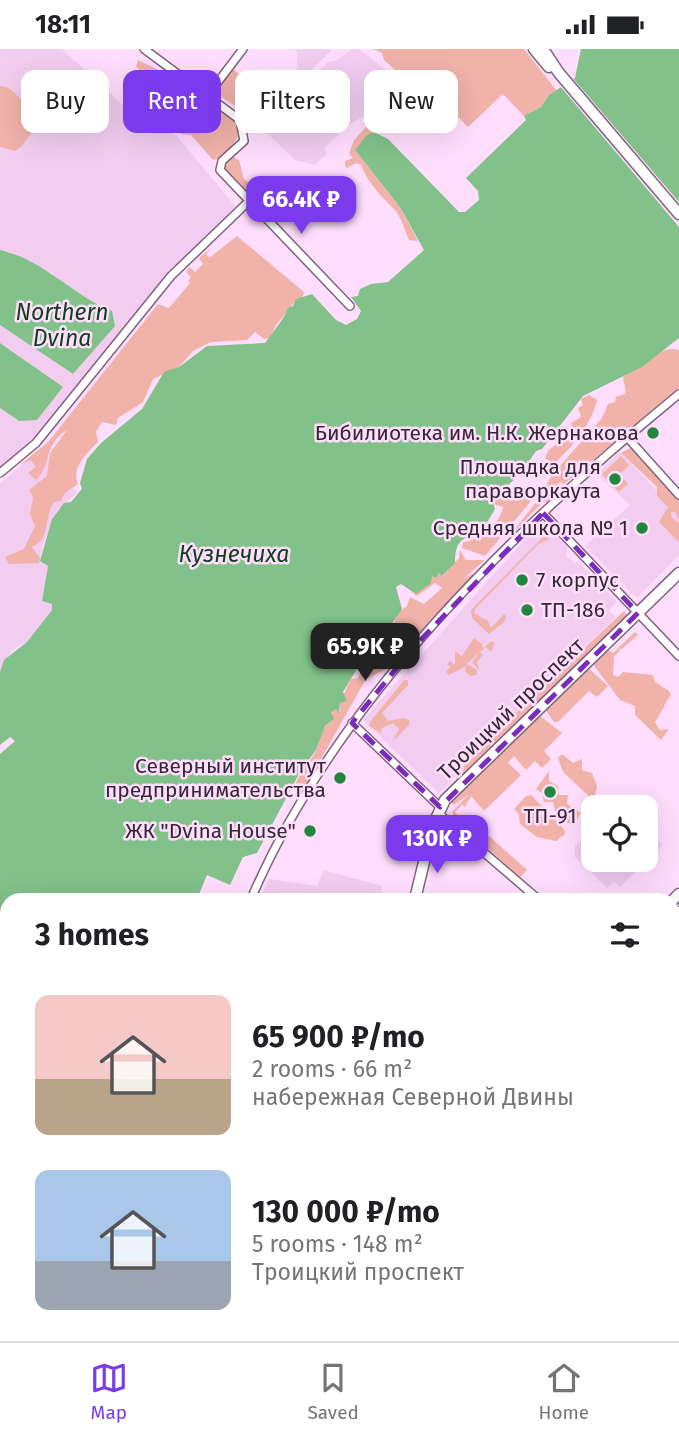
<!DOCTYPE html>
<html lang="en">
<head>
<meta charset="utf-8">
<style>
	:root { --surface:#fff; --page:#f6f6f6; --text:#202124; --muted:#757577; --line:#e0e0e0; --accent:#7c3aed }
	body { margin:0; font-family:"Fira Sans",sans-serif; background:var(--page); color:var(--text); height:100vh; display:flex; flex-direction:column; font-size:26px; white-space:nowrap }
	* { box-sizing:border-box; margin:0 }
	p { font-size:23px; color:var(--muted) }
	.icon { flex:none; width:38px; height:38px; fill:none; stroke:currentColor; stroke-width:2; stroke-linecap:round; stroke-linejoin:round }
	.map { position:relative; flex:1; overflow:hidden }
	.panel { position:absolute; left:0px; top:844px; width:679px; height:450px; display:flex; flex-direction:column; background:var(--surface); border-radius:21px 21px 0 0; box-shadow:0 7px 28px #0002 }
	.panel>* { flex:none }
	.guide { position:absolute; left:21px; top:21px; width:637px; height:63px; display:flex; gap:14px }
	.buttons { position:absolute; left:581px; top:746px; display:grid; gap:14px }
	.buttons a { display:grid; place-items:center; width:77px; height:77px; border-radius:14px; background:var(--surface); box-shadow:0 7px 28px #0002; font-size:35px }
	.price { position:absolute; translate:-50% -60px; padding:0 16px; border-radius:14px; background:var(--accent); color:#fff; font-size:23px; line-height:46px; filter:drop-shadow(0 2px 4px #0008) }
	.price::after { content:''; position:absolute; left:50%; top:42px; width:21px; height:16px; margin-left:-10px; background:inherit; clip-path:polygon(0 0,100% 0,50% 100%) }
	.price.selected { background:#222; color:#fff }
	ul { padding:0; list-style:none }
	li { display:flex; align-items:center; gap:21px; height:175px; padding:0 35px }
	li span { display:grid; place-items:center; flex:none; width:196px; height:140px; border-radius:14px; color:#555 }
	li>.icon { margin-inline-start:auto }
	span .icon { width:84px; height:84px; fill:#fffc; stroke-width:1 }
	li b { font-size:30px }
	h2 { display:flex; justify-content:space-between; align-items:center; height:84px; padding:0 35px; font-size:30px }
	.chip { padding:0 24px; border-radius:14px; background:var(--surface); box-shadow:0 7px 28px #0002; font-size:24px; line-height:63px }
	.chip.selected { background:var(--accent); color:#fff }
	.status { display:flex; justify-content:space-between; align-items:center; height:49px; padding:0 35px; background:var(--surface); direction:ltr }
	.status svg { height:19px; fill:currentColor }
	.menu { display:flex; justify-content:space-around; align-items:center; height:98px; border-top:2px solid var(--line); background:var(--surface); font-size:19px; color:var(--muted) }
	.menu a { display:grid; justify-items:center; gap:4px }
	.menu .selected { color:var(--accent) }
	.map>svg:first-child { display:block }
	.built { fill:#f2cdf0 }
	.green { fill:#f0b2a9 }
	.water { fill:#82c18a }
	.pier { fill:#ffdefd }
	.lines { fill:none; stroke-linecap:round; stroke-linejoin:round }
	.minor-casing { stroke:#80637e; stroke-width:10 }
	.major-casing { stroke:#80637e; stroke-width:13 }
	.minor { stroke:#fff; stroke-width:7 }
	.major { stroke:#fff; stroke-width:10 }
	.marked { fill:none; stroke:#7b2cbf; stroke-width:5; stroke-dasharray:14 9; stroke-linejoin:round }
	.poi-dot { fill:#21873c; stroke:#ffdefd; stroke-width:2.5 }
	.labels { text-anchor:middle; stroke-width:5; stroke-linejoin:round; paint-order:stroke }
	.poi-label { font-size:21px; fill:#342834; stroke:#ffdefd; text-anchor:end }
	.street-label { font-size:21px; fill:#342834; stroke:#ffdefd }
	.water-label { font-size:23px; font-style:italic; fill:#12401c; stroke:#ffdefd }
</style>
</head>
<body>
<div class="status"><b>18:11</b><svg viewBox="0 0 49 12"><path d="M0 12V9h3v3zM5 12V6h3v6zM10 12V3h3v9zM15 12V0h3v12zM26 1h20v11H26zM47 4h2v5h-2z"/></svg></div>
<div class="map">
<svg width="679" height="1292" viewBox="0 0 679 1292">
	<rect width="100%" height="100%" fill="#ffdefd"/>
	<!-- built -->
	<path class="built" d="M0,0h62l65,60 12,-9 5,3 20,25 12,7 60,72 -67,66 -129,159 -40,39v-63l19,13 44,-34 -63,-44v-18l72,49 39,-63 -56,-31 -2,-6 -40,-21 -13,-3z
		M293,0h36l2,2 -28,27 -6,-5v-21z
		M352,0h7l28,22 -4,4 12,12 -7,4 7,8 -13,11 -3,-3 -32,19 -23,22 3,6 -12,11 -20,-5 -29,-28 16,-14 5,5 15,-8v-13l7,-5 -6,-10 25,-25 7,-1z
		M40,400l37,44 -21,19 -13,32 -3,17 8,5 -6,34 10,4v6l-25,32 -16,9 -11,21v-188z
		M620,403l59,62v41l-42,43 -52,-52 45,-41 -33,-31z
		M545,474l23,22 -2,11 9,7 3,-2 39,41 -8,8 7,7 -84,80 -93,96 -76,-73 173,-193z
		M646,778l17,18 -43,42 -6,-5 -7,6 -32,-31v-11l18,-18v31h53z
		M324,821l58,16 -1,13h-121l9,-20 48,7z"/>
	<!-- green -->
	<path class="green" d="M373,0h151l33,42 -8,4 -8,12 -17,9 -21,-22 -35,33 -46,-46 -13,1 -25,-22 -2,-7z
		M138,11l43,21 54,39 3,17 -15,21 -10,2 -22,-25 -10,-1c-5,-18 -25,-28 -28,-53l-17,-14z
		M234,21l6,5 1,10 12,1 21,23 -12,14 -8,1 -6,-10 -30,-19v-7l10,-17z
		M0,37c13,1 15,10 25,16 8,5 14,3 21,11l-24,33 -7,5 -15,-4z
		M366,78h9l4,6 -5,-1 -19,18 45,57 18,34 -9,-1c-4,-9 -8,-24 -15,-31 -14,-14 -26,-26 -33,-44l-5,-2 -9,5 -2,-2v-5l8,-3 -4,-5 5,-13z
		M233,108l6,3 5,19 19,14 -3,8h-5l-30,-29 -1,-7z
		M237,187l67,56 -2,6h-4l-22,27 -6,13 -6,1 -9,-7 -8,8 -36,2 -18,9 -14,16 -26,12 -10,23 -25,16 -2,7 -14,-3 -6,10 2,10c-11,11 -27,25 -20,42l-13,9 -4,8 -7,1c-10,14 -3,37 -22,45l8,11 -1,5 -30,1 -4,-7 19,-8 11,-23 -5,-12 3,-16 -4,-8 18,-14 3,-23 17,-23c-25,16 -14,33 -31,50l-8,-7 8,-6 -5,-7 -11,5 29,-24 109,-137 11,4 21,-25 -2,-2 3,-4 -5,-5 4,-5 5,5 8,-8 -4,-6 14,-11 -7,7 3,4z
		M671,300l8,1v38l-115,96 -4,-2 -13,20 -3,-1 -37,38 34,-43 10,-20 51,-58 6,-14 7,-2 1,-5 10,-4 -3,-16 40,-26z
		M589,346l8,5c-6,25 -24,46 -43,64l-9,-6 3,-7 25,-21 -2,-7 10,-6 -3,-9 5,-3 -2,-6z
		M632,398l47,50v23l-4,-8h-4l1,6 7,5v19l-20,-20 9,-15 -11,-11v-9l-36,-34z
		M621,407l8,9 -9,9 8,10 -9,8 -17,-18z
		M503,437l7,1 2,6 8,-3 11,11 -46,55 -23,-8 1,-6c15,-1 38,-19 40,-35l-7,-2 -5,-6z
		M544,487l6,3 -12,5 -63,65 -1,4 14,8 3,7 13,-14 2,2 -2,6 -15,12 -17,-16 -1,-8z
		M460,501l6,10h19l-22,19 11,-6 -85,95 -23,11 -62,110 -9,-3c4,-13 13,-22 20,-33 6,-12 5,-26 18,-33l-2,-9 6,-2 3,3v-9l7,-3 -4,-4 8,-17 7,-1 13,-24 22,-25 4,-16 10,-7 3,-9 14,7 18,-16 -7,-5 -18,13 -6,-4 5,2 16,-18 4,2 3,-5 4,3 16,-18z
		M624,562l3,4 -181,180 -4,-1 21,-22 1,-6 68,-69z
		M635,583l3,3 -16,14 -5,1 3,1 -6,5 -1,19 5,2 5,-5 30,3 2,7 14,9 2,4c-7,9 -9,18 -16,27l5,8 9,-1 -8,11 -26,-25v-9l-15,-6 -28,-37 15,-14 6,4z
		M474,589l8,6 1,5 8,-8 4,2 -4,9 -5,-5 -6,5 3,3 -6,7 2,8 -7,-8 8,-11 -13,13 10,6v5l-7,1 -5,-5 1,-5 -17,9 -3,-3 4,-5 -3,-3 3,-3 5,4v-14l7,5z
		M587,618l21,19 -11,11 -8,-6 -31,31h-4l-9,-13z
		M404,631h4v5l-26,28 6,8 16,-3 5,2v5l-16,16 6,-12 -6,-6 -11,5 -1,5 -12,-7 1,-4z
		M539,666l23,18 -18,18 7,8 -9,9 -7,-7 -9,9 -12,-14 -6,7 13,12 -37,36 -13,-15 -6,11 -3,-2 -7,7 7,7 -7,-2 -3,-5 17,-18 -15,11 -4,-4z
		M562,705l11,9 9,-4v11l10,3 5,13 -3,15 -31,-29 -5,-14z
		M549,722v10l9,5 1,9h9l-1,9 14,9 -7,11 -8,-1 -11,-12 -2,-9h-9l-2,-9 -6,-4z
		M531,746l33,34 1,5 -9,7 -19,-4 -17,-13 -1,-9 -5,-6 12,-13z
		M489,787l38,34 -7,7 -37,-33z
		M672,1010l7,2 -2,76 -5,-1z"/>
	<!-- water -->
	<path class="water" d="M581,0h98v289l-37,29 -59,29 -41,53 -6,2 -8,12 -7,2 -7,15 -22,19 3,10c-3,5 -6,11 -10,16 -17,17 -30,8 -30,38l-13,13 -3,-3 -3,5 -4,-2 -1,7 -15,11 -15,-10 -5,3 6,22 -25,36h-6l-28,47 4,9 -7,2 -1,10 -3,-4 -5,3 3,7 -9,7 -9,24 -16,22 -43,81 -14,4 -13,28 -23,-10 -10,24h-190v436h89l-1,6h-95v-587l15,-13 -5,-4 -10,8v-73l4,-12 23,-18 25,-32v-6l-10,-3 6,-35 -8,-5 12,-42 12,-16 7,-1 11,-13 -2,-6 7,-24 14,-16 41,-34 22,-37 15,-5 28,-21 58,-3c5,-6 22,-29 23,-35l5,-2 3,-7 16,-5 24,26 10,5 11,-6 4,-8 -10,-14 7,-1 2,-7 11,-5 17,-2 36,-32 -24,-43 -45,-57 12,-15 7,-3 14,7 71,73h6l14,-12 -1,-9 -12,-13 60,-58 -2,-4 17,-9 8,-12 26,-17z
		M0,201c44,10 69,43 112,61l3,15 -42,48 -73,-49z
		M0,294l63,44 -26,33 -18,1 -19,-13z"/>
	<!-- pier -->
	<path class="pier" d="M571,27l108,126v25l-119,-141z"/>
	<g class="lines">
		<!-- minor casing -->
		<g class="minor-casing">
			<path id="minor" d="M144,0l96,71 4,21 -22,20 -2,9 130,136
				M208,46l35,-46
				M627,388l52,58
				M0,424l36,-30 135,-167 77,-74
				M543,464l136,143
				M352,674l88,84
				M438,764l100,86
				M251,850c85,-199 263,-370 428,-505
				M672,953l7,5
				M672,1124l7,2
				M666,1286l13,5
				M122,1292l1,-6"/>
		</g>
		<!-- major casing -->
		<g class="major-casing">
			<path id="major" d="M534,0l15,18
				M543,0l16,24 120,141
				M415,850l18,-74 12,-25 234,-227
				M672,852l7,-7
				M672,870l7,-7
				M313,1292l2,-6
				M516,1292l1,-6"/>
		</g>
		<!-- minor -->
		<use href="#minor" class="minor"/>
		<!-- major -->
		<use href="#major" class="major"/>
	</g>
	<!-- marked area -->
	<path class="marked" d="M543,464l95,100 -198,194 -88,-84 61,-75z"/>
	<!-- markers -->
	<g class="poi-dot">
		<circle cx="653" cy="384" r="7"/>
		<circle cx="615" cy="430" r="7"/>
		<circle cx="642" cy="479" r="7"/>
		<circle cx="522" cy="531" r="7"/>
		<circle cx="527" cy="561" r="7"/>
		<circle cx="340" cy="729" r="7"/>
		<circle cx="550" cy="743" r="7"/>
		<circle cx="310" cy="782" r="7"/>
	</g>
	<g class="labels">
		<!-- poi labels -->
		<g class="poi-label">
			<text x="639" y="391">Бибилиотека им. Н.К. Жернакова</text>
			<text x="601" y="425">Площадка для<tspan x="601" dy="24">параворкаута</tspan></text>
			<text x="628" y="486">Средняя школа № 1</text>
			<text x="536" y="538" text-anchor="start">7 корпус</text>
			<text x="541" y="568" text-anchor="start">ТП-186</text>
			<text x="326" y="724">Северный институт<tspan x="326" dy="24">предпринимательства</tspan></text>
			<text x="550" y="774" text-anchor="middle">ТП-91</text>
			<text x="296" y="789">ЖК "Dvina House"</text>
		</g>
		<!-- street labels -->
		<g class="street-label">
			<text transform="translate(511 660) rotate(-44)" y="7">Троицкий проспект</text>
		</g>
		<!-- water labels -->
		<g class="water-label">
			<text x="62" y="271">Northern<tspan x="62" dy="26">Dvina</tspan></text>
			<text x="234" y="513">Кузнечиха</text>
		</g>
	</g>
</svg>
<div class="buttons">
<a><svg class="icon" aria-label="locate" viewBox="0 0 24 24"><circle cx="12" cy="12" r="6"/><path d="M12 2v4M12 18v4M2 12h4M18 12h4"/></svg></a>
</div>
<b class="price" style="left:301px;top:187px">66.4K ₽</b>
<b class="price selected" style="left:365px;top:634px">65.9K ₽</b>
<b class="price" style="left:437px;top:826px">130K ₽</b>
<div class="guide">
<a class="chip">Buy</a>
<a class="chip selected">Rent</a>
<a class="chip">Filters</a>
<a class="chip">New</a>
</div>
<section class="panel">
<h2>3 homes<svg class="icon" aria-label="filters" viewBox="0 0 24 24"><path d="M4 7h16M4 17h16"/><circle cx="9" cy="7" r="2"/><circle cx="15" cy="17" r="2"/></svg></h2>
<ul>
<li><span style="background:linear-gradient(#f6c9c9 60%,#b9a48a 0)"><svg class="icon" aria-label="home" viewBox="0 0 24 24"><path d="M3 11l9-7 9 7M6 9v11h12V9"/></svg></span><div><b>65 900 ₽/mo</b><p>2 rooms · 66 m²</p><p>набережная Северной Двины</p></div></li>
<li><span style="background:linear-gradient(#a9c7e8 65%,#9aa5b1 0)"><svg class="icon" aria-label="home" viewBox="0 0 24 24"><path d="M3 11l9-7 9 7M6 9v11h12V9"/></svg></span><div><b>130 000 ₽/mo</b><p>5 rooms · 148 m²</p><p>Троицкий проспект</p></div></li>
</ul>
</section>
</div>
<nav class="menu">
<a class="selected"><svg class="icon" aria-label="map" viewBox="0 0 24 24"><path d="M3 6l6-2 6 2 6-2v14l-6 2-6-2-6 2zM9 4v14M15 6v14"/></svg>Map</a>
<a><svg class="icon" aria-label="saved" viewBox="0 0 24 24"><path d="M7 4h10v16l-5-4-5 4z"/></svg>Saved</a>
<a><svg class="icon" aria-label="home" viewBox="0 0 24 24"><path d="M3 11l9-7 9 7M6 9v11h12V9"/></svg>Home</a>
</nav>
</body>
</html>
